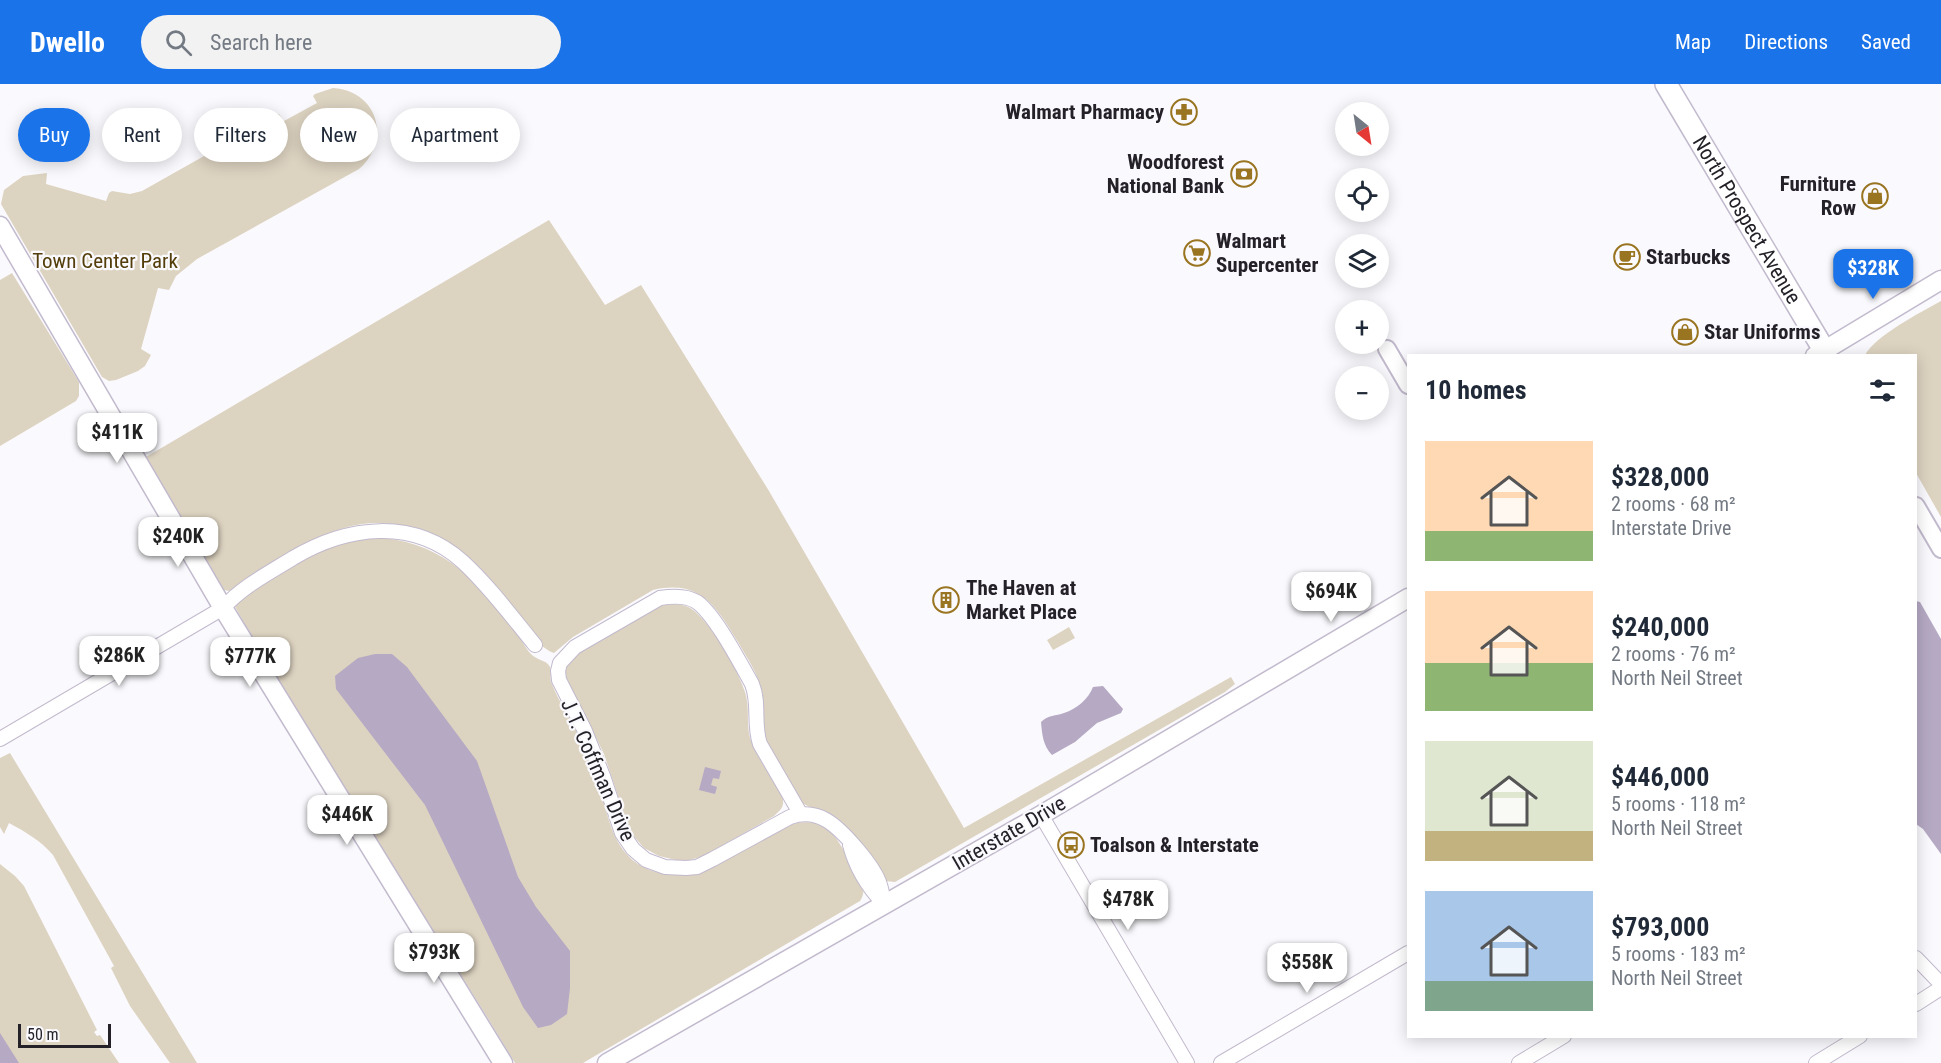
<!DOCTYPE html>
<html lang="en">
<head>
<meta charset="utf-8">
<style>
	:root { --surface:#fff; --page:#f2f2f3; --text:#1f2937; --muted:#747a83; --accent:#1a73e8 }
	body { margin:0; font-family:"Roboto Condensed",sans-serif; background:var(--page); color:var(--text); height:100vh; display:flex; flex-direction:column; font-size:22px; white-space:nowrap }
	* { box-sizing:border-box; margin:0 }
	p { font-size:20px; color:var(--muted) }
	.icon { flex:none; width:33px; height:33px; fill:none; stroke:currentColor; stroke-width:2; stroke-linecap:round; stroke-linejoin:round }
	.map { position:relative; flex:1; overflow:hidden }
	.sheet { position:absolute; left:1407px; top:270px; width:510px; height:684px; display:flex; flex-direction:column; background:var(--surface); border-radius:0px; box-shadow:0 3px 15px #0003 }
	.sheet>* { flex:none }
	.guide { position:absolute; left:18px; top:24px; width:570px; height:54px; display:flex; gap:12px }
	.needle { width:39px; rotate:150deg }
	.buttons { position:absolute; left:1335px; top:18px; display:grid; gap:12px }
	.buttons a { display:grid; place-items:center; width:54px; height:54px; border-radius:50%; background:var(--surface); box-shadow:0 3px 15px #0003; font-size:30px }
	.scale { position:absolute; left:18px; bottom:15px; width:93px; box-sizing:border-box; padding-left:6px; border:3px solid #242128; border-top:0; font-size:16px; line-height:21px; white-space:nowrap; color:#242128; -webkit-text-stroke:4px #faf9fd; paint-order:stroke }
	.price { position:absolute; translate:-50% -51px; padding:0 14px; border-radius:12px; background:#fff; color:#222; font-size:20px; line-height:39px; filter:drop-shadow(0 2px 3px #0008) }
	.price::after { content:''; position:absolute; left:50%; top:36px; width:18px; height:14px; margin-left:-9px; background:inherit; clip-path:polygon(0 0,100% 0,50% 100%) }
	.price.selected { background:var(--accent); color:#fff }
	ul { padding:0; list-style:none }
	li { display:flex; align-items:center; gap:18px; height:150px; padding:0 18px }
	li span { display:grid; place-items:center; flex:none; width:168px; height:120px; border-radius:0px; color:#555 }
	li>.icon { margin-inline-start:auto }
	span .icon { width:72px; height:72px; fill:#fffc; stroke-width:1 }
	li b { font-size:26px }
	h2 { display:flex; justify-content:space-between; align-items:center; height:72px; padding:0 18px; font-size:26px }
	.pill { padding:0 21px; border-radius:27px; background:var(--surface); box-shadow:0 3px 15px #0003; font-size:21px; line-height:54px }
	.pill.selected { background:var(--accent); color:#fff }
	header { display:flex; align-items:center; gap:36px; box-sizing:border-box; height:84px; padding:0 30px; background:var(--accent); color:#fff }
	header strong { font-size:28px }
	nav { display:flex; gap:33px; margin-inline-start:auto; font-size:21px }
	.search { width:420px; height:54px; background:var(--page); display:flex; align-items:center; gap:15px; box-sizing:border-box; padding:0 21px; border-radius:33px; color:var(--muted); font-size:22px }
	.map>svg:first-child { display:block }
	.green { fill:#ddd3c1 }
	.water { fill:#b5a9c4 }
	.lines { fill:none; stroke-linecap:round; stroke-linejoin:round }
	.minor-casing { stroke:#c2bacd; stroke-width:16 }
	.tertiary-casing { stroke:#c2bacd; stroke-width:20 }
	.secondary-casing { stroke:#c2bacd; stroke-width:21 }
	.primary-casing { stroke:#c2bacd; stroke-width:24 }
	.minor { stroke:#fff; stroke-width:14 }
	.tertiary { stroke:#fff; stroke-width:16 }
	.secondary { stroke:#fff; stroke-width:18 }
	.primary { stroke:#fff; stroke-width:21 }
	.labels { text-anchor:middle; stroke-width:4.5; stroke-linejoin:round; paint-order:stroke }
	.poi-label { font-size:21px; font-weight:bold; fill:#242128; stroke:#faf9fd; text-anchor:start }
	.street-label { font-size:21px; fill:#242128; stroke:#faf9fd }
	.park-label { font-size:21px; fill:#533d0a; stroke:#faf9fd }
</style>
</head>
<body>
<header>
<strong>Dwello</strong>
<div class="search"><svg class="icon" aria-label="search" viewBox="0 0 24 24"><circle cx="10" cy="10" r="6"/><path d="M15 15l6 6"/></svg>Search here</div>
<nav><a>Map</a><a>Directions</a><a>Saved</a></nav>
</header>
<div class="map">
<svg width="1941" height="979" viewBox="0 0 1941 979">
	<rect width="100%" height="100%" fill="#faf9fd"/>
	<!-- green -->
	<path class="green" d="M333,4c45,3 59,52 26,81l-162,90 -21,17 -7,14 -11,-2 -17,61 10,6 -6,11 -7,5 -22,9 -7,1 -7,-4 -101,-173 3,-14 19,-14 24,-3 -1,11 60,17 3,-8 3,-2 18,3 12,-3 133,-75 4,-2 5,7 33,-18 -4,-7 2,-2z
		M549,136l56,85 36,-20 128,206 195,337 267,-151 4,7 -10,8 -330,190 -10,-1c-13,-18 -29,-49 -47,-62 -13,-10 -31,-8 -40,-21 -11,-15 -30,-47 -34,-65 -2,-13 1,-28 -2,-41 -4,-19 -15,-34 -24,-50 -22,-35 -37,-63 -85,-52l-80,47 -19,16c-22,-8 -31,-38 -49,-53 -16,-15 -37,-27 -55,-40 -11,-8 -38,-31 -49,-34 -60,-15 -115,31 -162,61l-10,4 -5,-1 -78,-133z
		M12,189l67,109v14l-3,5 -76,45v-166z
		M1941,217v216l-25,-44v-117l-51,-1c10,-19 56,-43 76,-54z
		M370,453c71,3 102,39 144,91 6,8 10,19 17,26 5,6 16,6 19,13 2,5 -1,12 2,17 6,16 16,30 23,45 8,14 15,30 21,45 9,25 11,55 28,77 21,27 58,28 88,17 27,-16 82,-60 112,-41 13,8 20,24 27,37 7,12 18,24 9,37l-277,162h-68c-92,-154 -195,-302 -282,-460l79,-50 21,-9z
		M671,520c8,0 16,1 22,6 17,12 46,62 52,82 5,15 1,31 5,46 6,18 22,40 32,57 3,11 0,14 -8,21l-71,40 -13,4h-14l-17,-4 -15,-8 -14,-16 -26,-78 -38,-77c-1,-11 2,-16 10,-22l83,-49z
		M1069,543l6,11 -22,12 -6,-10z
		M10,669l187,310h-27l-40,-57 -19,-38 3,-2 -61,-111c-12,-14 -27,-23 -44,-32l-5,11 -4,-7v-69z
		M0,780l15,12 9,10 73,144 -3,2 3,4 3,-1 19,28h-119z"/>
	<!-- water -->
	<path class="water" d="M322,44l10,18 -9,5 -10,-18 5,-4z
		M1916,517l4,1 21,37v215l-18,-25 -7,-5z
		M375,570h17l15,13 70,94 41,116 18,30 34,44v37l-3,26 -16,11 -13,3 -15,-21 -98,-202 -89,-116 -1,-13 23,-18z
		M1103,602l20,23 -2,4 -24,10 -22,19 -23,13c-9,-9 -10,-21 -11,-33 7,-7 15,-6 23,-9 13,-4 25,-15 29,-26z
		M705,683l16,4 -2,8 -6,-1 -2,7 6,2 -2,7 -16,-4z
		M0,949l19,30h-19z"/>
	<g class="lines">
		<!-- minor casing -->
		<g class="minor-casing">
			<path id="minor" d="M0,655l223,-131c20,-22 46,-35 70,-50 54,-32 120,-41 170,4 27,25 49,55 72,83
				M800,729l-40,-69c-7,-20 0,-40 -8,-60 -12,-21 -36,-68 -55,-82 -11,-7 -25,-6 -37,-4l-85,49 -15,16 -2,8 1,9 26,51 18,45 19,57 11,16 13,11 19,7 21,1 11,-1 16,-8 77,-42c12,-4 24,-4 36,3 16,9 49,47 54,65 2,6 3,13 4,19
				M1041,731l146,248
				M850,761c6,23 17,41 34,59
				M1916,874l25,26
				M1916,920l25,-16
				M1221,979l187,-110
				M1519,979l45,-27
				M1816,979l44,-27"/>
		</g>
		<!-- tertiary casing -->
		<g class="tertiary-casing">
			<path id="tertiary" d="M1387,265l21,36
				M1916,422l25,43"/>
		</g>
		<!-- secondary casing -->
		<g class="secondary-casing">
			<path id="secondary" d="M0,142l223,382 280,455
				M1815,272l126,-76
				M607,979l434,-248 367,-217"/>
		</g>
		<!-- primary casing -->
		<g class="primary-casing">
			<g id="primary">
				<path id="s1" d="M1666,0l158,266"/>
			</g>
		</g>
		<!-- minor -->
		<use href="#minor" class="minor"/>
		<!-- tertiary -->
		<use href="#tertiary" class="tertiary"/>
		<!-- secondary -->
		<use href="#secondary" class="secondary"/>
		<!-- primary -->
		<use href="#primary" class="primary"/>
	</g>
	<!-- icons -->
	<defs>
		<g id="pharmacy-ring" transform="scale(1.35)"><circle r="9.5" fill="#faf9fd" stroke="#9a7521" stroke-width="1.5"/><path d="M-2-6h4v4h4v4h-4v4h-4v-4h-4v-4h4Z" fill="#9a7521"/></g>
		<g id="bank-ring" transform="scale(1.35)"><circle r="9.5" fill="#faf9fd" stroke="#9a7521" stroke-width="1.5"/><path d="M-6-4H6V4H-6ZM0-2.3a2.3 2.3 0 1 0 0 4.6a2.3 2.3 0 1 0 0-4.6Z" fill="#9a7521"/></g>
		<g id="shop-ring" transform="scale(1.35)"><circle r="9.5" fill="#faf9fd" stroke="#9a7521" stroke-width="1.5"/><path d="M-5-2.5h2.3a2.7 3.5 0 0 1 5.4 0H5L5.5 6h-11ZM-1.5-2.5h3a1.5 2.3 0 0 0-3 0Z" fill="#9a7521"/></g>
		<g id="supermarket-ring" transform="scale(1.35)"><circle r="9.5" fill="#faf9fd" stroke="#9a7521" stroke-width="1.5"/><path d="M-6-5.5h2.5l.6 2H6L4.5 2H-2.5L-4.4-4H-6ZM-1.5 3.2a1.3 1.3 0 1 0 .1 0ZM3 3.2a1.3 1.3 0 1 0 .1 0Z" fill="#9a7521"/></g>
		<g id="cafe-ring" transform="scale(1.35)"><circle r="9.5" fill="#faf9fd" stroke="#9a7521" stroke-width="1.5"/><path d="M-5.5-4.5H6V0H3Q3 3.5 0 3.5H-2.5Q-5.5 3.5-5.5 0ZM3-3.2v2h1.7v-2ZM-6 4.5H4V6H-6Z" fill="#9a7521"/></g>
		<g id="building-ring" transform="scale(1.35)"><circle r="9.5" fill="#faf9fd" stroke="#9a7521" stroke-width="1.5"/><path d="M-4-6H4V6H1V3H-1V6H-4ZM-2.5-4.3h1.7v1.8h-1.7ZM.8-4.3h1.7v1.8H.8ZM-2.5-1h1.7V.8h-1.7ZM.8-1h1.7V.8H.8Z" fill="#9a7521"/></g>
		<g id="bus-ring" transform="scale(1.35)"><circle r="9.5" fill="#faf9fd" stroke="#9a7521" stroke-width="1.5"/><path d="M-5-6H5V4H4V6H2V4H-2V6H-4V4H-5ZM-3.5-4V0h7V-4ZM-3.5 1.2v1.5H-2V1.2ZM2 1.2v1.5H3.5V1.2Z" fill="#9a7521"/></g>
	</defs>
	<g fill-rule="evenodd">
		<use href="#pharmacy-ring" x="1184" y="28"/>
		<use href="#bank-ring" x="1244" y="90"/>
		<use href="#shop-ring" x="1875" y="112"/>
		<use href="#supermarket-ring" x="1197" y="169"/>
		<use href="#cafe-ring" x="1627" y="173"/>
		<use href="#shop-ring" x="1685" y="248"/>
		<use href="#building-ring" x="946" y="516"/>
		<use href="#bus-ring" x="1071" y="761"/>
	</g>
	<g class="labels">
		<!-- poi labels -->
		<g class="poi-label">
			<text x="1164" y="35" text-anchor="end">Walmart Pharmacy</text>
			<text x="1224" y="85" text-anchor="end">Woodforest<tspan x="1224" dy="24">National Bank</tspan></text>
			<text x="1856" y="107" text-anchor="end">Furniture<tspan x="1856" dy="24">Row</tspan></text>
			<text x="1216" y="164">Walmart<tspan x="1216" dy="24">Supercenter</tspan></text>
			<text x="1646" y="180">Starbucks</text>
			<text x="1704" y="255">Star Uniforms</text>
			<text x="966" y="511">The Haven at<tspan x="966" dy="24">Market Place</tspan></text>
			<text x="1090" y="768">Toalson &amp; Interstate</text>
		</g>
		<!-- street labels -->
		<g class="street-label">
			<text dy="7" stroke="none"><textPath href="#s1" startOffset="158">North Prospect Avenue</textPath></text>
			<text transform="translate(598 686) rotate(66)" y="7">J.T. Coffman Drive</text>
			<text transform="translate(1009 749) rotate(-30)" y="7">Interstate Drive</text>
		</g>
		<!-- park labels -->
		<g class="park-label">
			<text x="105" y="184">Town Center Park</text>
		</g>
	</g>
</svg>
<div class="buttons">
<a><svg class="needle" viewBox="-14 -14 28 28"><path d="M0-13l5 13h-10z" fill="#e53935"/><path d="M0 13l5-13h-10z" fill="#747a83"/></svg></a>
<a><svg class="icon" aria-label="locate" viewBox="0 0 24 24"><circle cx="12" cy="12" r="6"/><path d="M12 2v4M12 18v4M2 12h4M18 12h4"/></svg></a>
<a><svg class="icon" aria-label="layers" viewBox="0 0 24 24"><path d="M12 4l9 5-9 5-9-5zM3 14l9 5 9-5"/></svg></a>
<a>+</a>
<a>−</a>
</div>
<div class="scale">50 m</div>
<b class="price selected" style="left:1873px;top:216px">$328K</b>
<b class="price" style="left:117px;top:380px">$411K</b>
<b class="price" style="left:178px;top:484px">$240K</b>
<b class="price" style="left:1331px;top:539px">$694K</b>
<b class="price" style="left:119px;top:603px">$286K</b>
<b class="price" style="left:250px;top:604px">$777K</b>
<b class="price" style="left:347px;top:762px">$446K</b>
<b class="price" style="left:1128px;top:847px">$478K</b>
<b class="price" style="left:434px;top:900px">$793K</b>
<b class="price" style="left:1307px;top:910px">$558K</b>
<div class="guide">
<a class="pill selected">Buy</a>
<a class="pill">Rent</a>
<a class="pill">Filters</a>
<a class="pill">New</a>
<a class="pill">Apartment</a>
</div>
<section class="sheet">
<h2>10 homes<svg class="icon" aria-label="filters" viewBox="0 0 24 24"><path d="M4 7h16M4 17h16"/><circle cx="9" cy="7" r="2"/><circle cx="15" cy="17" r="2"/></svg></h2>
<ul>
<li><span style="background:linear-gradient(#ffd9b3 75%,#8fb573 0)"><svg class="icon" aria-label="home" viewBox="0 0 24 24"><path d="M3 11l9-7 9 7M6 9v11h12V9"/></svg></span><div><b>$328,000</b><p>2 rooms · 68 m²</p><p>Interstate Drive</p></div></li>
<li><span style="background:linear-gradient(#ffd9b3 60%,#8fb573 0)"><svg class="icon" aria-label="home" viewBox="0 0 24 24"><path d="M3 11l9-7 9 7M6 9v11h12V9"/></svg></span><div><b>$240,000</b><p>2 rooms · 76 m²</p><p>North Neil Street</p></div></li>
<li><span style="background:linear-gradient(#dfe7d0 75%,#c2b280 0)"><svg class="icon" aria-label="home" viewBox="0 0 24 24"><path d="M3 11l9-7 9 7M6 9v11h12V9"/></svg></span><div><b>$446,000</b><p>5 rooms · 118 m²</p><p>North Neil Street</p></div></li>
<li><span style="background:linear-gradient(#a9c7e8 75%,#7fa58c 0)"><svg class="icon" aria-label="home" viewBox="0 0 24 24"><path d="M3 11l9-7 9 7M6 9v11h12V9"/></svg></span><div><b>$793,000</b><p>5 rooms · 183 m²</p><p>North Neil Street</p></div></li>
</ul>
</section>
</div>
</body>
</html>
